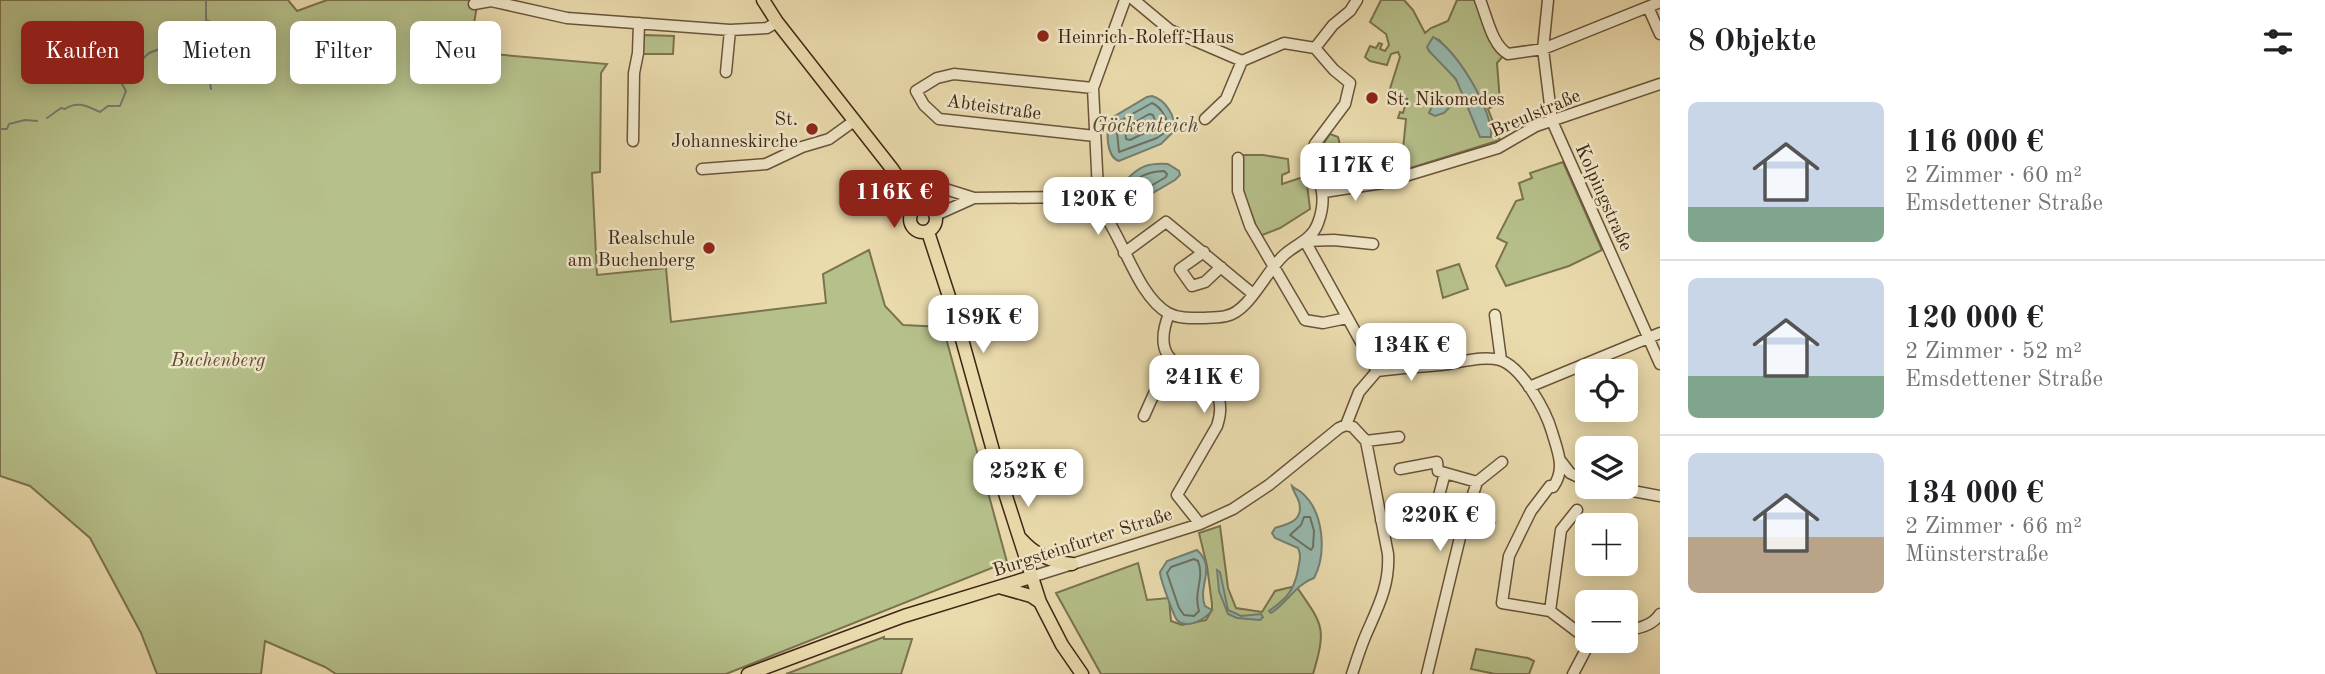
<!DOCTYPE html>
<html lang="de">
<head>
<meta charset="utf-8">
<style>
	:root { --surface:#fff; --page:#f6f6f6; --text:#202124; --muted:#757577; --line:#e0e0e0; --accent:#8f2418 }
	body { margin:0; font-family:"Old Standard TT",serif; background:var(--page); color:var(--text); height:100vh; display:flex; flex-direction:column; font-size:26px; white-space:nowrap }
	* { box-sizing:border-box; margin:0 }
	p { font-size:23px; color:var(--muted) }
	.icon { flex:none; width:38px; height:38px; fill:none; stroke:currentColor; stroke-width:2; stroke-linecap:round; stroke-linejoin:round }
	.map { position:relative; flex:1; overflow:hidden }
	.details { display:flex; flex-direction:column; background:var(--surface); width:665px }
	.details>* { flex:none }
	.top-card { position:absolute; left:21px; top:21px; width:665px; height:63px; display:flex; gap:14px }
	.controls { position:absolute; left:1575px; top:359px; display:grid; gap:14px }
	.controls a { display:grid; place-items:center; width:63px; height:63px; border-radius:10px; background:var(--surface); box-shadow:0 4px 18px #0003; font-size:35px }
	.price { position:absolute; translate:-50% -60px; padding:0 16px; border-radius:14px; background:#fff; color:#222; font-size:23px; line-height:46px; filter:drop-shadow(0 2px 4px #0008) }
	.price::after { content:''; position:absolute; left:50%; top:42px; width:21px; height:16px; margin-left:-10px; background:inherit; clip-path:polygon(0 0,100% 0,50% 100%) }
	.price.selected { background:var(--accent); color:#fff }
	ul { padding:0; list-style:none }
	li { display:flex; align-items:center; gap:21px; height:175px; padding:0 28px }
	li+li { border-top:2px solid var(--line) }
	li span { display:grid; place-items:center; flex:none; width:196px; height:140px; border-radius:10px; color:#555 }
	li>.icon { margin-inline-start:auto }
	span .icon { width:84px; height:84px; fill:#fffc; stroke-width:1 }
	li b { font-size:30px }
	h2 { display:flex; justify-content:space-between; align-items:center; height:84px; padding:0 28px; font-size:30px }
	.pill { padding:0 24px; border-radius:10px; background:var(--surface); box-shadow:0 4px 18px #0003; font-size:24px; line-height:63px }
	.pill.selected { background:var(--accent); color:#fff }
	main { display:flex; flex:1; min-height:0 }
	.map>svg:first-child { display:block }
	.green { fill:#b6c08a; stroke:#7a734f; stroke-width:2; fill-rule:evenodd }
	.water { fill:#98baaf; stroke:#747f71; stroke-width:2 }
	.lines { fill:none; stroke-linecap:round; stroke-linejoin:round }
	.shore { stroke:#6c7062; stroke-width:2 }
	.stream { stroke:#747f71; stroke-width:2 }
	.minor-casing { stroke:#6a533a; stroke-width:13 }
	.major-casing { stroke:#3f2614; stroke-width:15 }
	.minor { stroke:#f1e8ca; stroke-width:10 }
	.major { stroke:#eadbad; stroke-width:12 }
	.poi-dot { fill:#8f2418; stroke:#f1e8ca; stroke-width:2.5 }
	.labels { text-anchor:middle; stroke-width:5; stroke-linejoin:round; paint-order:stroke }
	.poi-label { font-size:19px; fill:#3f2614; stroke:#f1e8ca; text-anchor:start }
	.street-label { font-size:19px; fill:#3f2614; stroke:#f1e8ca }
	.park-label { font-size:19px; font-style:italic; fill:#5d4c32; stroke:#f1e8ca }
	.water-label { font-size:21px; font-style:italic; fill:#554b3b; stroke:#f1e8ca }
</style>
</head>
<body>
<main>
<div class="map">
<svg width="1660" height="674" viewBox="0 0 1660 674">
	<rect width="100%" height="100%" fill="#eadbad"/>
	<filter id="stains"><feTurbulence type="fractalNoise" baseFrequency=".00286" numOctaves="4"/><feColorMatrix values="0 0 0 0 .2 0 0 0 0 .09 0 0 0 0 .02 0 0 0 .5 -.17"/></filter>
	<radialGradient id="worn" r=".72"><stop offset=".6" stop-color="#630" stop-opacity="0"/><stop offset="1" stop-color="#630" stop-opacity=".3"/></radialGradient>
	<!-- green -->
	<path class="green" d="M0,0h288l9,11 30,-11h151l-9,52 138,12 -6,9 -1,99 -8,1 5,102 69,-7 5,54 155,-19 -3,-29 46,-24 16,56 18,19 40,2 64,235 -281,112h-390l-11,-7 -60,-26 -4,33h-104l-16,-41 -51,-95 -60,-52 -30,-10z
		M1381,0h23l9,10 12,23 6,-5 17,-7 9,-21h20l26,56 -6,7 3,39 -12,7 12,31 -115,36 3,-28 15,1 3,-30 -8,-1 2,-6 3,1 4,-14 -16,-5 -2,-2 11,-35 -2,-5 -7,2 -4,11 -17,-4 -5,-4 5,-11 6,2 3,-5 3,1 -2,5 5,2 4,-6 -3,-11 -16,-12zM1439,40l26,32 26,55 -43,-58 -19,-18z
		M644,35l30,1 -1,18h-30z
		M1330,134l8,3 3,12 -12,31c-18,-15 -10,-31 1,-46z
		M1378,148h4l-1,23 -5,6 -7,1 -4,-16z
		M1240,155h23l25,4 1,13 -7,3v9l24,-8 4,33 -30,19 -20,8 -18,-47z
		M1350,157l9,6 2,18 -27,2 8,-21z
		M1563,162l39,88 -33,16 -63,20 -10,-20 11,-23 -10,-5 19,-37 7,-2 -4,-16 13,-5 -2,-5z
		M1459,264l9,25 -25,9 -6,-27z
		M1471,513l24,10 -7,9 -19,-9z
		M1220,526l8,62 8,20 26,4 13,-21 21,-5c27,39 31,41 17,88h-212l-45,-81 82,-30 9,37 22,-2 2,23 11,4 24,-5 6,-10v-6l-5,-38 -8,-33z
		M884,637v2h28l-11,35h-115z
		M1476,649l52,9 6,3 -5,13h-34l-24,-5z"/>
	<!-- water -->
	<path class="water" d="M1433,37c23,11 61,75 58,100h-11l-24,-58 -27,-28 -2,-4z
		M1152,96c14,4 23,20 23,34l-14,14 -42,17c-13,-4 -13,-30 -9,-42l37,-22z
		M1453,97l3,1v3l-12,12 -9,3 -6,-3 4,-9z
		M1168,164l11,7 1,4 -5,5 -53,31 -3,-1c-5,-15 -4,-20 7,-30 14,-14 21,-17 42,-16z
		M1292,486c3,3 6,4 9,6 23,19 26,61 13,86 -18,6 -27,25 -43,35l-2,-2c17,-12 25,-20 29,-41 1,-8 4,-14 0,-22l-23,-10 -3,-5 3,-5c13,-4 29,-7 24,-26 -2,-6 -6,-11 -7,-16z
		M1197,550c20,18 0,36 8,56l7,4c-6,9 -25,20 -35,10 -3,-4 -17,-41 -17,-48l7,-11z
		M1217,570l3,2 8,38 13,6 20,-2 2,3 -3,3 -23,-2 -9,-4 -9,-23z"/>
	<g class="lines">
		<!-- shore -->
		<path class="shore" d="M1152,103c9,4 18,18 15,28l-10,7 -38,14 -3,-29z
			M1149,114l4,1 4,12 -27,13 -4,-1 -1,-11z
			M1164,171l3,3 -1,3 -39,23 -4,-1c1,-18 25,-28 41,-28z
			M1304,517h6l4,14 -1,16 -2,3 -21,-15 11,-10z
			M1194,559l4,2c7,17 -5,31 1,50l-5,5 -10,-1 -5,-7 -12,-35 4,-6z"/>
		<!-- stream -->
		<path class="stream" d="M201,43l1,-4c8,-2 16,-4 15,-14l-11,-5v-20
			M205,52l6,37
			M119,74l1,-6 17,-4 12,-11 13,-5 18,-2 16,-12 10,4
			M47,118l14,-10 4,1c13,-9 23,-2 35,3l8,-6h12l6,-15 -4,-7
			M0,129h7l2,-5 16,-4 12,1"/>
		<!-- minor casing -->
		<g class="minor-casing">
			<path id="minor" d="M1134,0l36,30 72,31 42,-18 31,5
				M1480,0c7,17 12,45 28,54l35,-5 117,-47
				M1548,0l-5,49 9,72 108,243
				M474,4l17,-3 76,17 163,12 37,-2 10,-6
				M1648,7l12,27
				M1315,48l18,-23 17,-14 7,-11
				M726,72l4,-42
				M1093,88l-139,-14 -17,4 -21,13 8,14 15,14 156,17
				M1205,119l21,-20 16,-38
				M633,141l1,-68 4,-20 1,-30
				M1238,158v33l12,35 55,94 18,3 24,-5
				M702,169l64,-5 36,-17 27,-8 25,-18
				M923,182l51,16
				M1324,192l58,-9 116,-35 38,-22 124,-42
				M1095,202l3,-11 -5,-103 32,-88
				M936,215l38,-17 112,-1c33,17 45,95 82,116 11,6 24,5 37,5 6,-1 14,0 21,-2 23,-4 40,-45 58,-61 12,-11 28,-15 34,-32 10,-27 2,-41 -8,-66l5,-13 30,-40 5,-21 -16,-13 -19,-22
				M1305,241l72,130
				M1305,241l29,-1 39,4
				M1204,252l-24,17 12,17 13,-4 16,-15
				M1124,253l42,-31 87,72
				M1169,314c-30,75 70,45 48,112l-40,69 23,29
				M1495,315l6,45
				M1377,371c22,-3 43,-4 64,-6 18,-2 41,-10 59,-5 22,7 46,51 52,72 6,20 14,37 1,55
				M1529,387l131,-54
				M1144,416l25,-56
				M1346,425l7,2 13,14 22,113c2,32 -11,55 -23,83 -5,12 -9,25 -13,37
				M1366,441l33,-4
				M1560,460l10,13 17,8
				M1400,469l37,-7 1,9 39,11
				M1606,486l54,10
				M1577,510l-16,20 -11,81 37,28
				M1433,518l12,-45
				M1381,520l31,-7 51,12
				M1031,577l169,-53 33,-15 36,-24 70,-57 7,-3 13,-33 18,-21
				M1550,611l-48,-8 7,-47 22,-45 19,-25
				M1626,630c12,-1 27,-5 34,-16
				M1427,674l36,-149 14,-43 25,-20
				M1573,674l18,-34"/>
		</g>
		<!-- major casing -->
		<g class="major-casing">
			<path id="major" d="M763,0l14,22 116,148 24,37
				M910 219a13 13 0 1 1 26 0a13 13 0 1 1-26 0Z
				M928,232l28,86 48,172 36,112 22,43 20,29
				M1021,539c14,16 30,23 51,25
				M999,587l32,9 9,6
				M748,674l156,-58 127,-39"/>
		</g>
		<!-- minor -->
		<use href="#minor" class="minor"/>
		<!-- major -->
		<use href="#major" class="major"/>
	</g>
	<!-- markers -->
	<g class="poi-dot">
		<circle cx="1043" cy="36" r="7"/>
		<circle cx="1372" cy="98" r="7"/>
		<circle cx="812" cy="129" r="7"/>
		<circle cx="709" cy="248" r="7"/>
	</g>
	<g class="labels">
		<!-- poi labels -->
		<g class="poi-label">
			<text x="1057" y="43">Heinrich-Roleff-Haus</text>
			<text x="1386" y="105">St. Nikomedes</text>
			<text x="798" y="125" text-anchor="end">St.<tspan x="798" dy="22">Johanneskirche</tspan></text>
			<text x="695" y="244" text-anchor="end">Realschule<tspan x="695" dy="22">am Buchenberg</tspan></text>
		</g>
		<!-- street labels -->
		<g class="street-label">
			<text transform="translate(994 106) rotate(8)" y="7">Abteistraße</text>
			<text transform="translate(1535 112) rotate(-23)" y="7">Breulstraße</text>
			<text transform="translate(1605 197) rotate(66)" y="7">Kolpingstraße</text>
			<text transform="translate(1082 541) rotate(-18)" y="7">Burgsteinfurter Straße</text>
		</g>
		<!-- park labels -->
		<g class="park-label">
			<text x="218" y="366">Buchenberg</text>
		</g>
		<!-- water labels -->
		<g class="water-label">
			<text x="1145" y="132">Göckenteich</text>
		</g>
	</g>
	<rect width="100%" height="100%" filter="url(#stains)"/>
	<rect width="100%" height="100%" fill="url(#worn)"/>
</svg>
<div class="controls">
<a><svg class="icon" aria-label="locate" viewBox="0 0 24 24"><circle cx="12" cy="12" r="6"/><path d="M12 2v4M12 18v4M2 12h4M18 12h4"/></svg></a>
<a><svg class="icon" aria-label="layers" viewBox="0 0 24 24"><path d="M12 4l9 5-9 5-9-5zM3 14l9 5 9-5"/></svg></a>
<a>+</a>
<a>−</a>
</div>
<b class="price" style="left:1355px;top:203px">117K €</b>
<b class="price selected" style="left:894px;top:230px">116K €</b>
<b class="price" style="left:1098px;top:237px">120K €</b>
<b class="price" style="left:983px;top:355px">189K €</b>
<b class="price" style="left:1411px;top:383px">134K €</b>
<b class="price" style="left:1204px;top:415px">241K €</b>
<b class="price" style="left:1028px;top:509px">252K €</b>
<b class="price" style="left:1440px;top:553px">220K €</b>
<div class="top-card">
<a class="pill selected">Kaufen</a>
<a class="pill">Mieten</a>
<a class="pill">Filter</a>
<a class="pill">Neu</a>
</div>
</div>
<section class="details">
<h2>8 Objekte<svg class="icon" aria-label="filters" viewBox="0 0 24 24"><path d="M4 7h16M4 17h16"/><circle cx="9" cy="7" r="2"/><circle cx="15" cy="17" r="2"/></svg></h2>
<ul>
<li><span style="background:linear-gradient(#c9d6e8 75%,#7fa58c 0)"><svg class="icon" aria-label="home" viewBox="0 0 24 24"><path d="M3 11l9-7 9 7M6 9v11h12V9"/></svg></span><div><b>116 000 €</b><p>2 Zimmer · 60 m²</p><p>Emsdettener Straße</p></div></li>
<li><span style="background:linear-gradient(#c9d6e8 70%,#7fa58c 0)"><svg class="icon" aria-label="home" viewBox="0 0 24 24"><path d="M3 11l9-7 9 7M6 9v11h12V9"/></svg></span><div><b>120 000 €</b><p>2 Zimmer · 52 m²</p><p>Emsdettener Straße</p></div></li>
<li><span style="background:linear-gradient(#c9d6e8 60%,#b9a48a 0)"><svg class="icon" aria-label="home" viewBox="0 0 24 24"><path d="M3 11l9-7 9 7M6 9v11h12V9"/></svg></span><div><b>134 000 €</b><p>2 Zimmer · 66 m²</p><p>Münsterstraße</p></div></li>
</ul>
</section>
</main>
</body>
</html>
